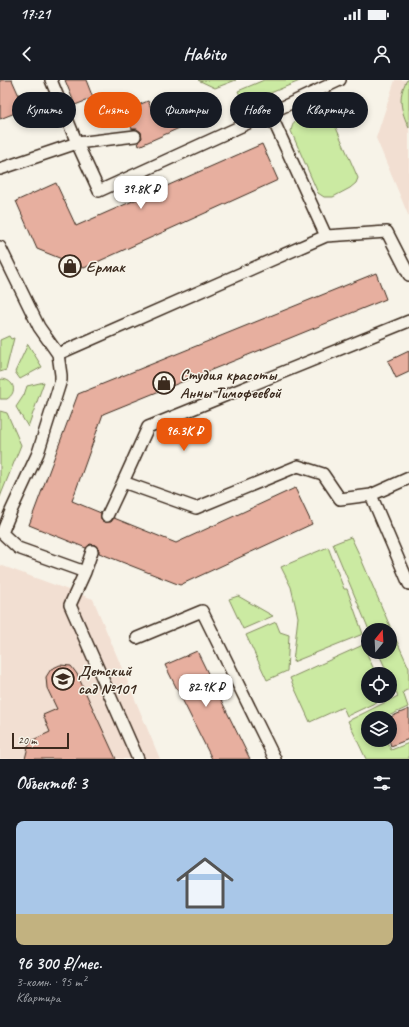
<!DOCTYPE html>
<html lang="ru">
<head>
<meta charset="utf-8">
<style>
	:root { --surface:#171b24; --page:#242831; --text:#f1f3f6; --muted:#9ea1a6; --line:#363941; --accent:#ea580c }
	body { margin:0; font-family:Caveat,sans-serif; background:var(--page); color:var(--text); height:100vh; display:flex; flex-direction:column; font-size:15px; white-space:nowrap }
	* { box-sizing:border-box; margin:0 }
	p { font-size:13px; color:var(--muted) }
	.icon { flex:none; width:22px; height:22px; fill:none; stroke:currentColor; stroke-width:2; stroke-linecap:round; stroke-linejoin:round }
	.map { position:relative; height:679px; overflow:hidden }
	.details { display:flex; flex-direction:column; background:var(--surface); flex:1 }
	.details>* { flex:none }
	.banner { position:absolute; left:12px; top:12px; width:385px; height:36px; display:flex; gap:8px }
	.needle { width:26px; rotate:18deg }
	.buttons { position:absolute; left:361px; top:543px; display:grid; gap:8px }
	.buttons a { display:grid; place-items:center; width:36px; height:36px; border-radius:50%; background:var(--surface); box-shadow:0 2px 6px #0003; font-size:20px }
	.scale { position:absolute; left:12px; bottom:10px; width:57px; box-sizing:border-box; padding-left:4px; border:2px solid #3b2a1e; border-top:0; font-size:11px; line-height:14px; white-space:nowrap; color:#3b2a1e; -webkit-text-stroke:3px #f7f3e8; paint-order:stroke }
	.price { position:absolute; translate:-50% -34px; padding:0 9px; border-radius:8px; background:#fff; color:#222; font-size:13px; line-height:26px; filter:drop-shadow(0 1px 2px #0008) }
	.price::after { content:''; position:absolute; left:50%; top:24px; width:12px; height:9px; margin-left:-6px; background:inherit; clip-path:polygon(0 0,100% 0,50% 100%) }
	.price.selected { background:var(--accent); color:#fff }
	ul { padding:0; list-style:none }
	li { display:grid; align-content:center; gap:8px; height:212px; padding:0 16px }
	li+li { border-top:1px solid var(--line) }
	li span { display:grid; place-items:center; height:124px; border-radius:8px; color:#555 }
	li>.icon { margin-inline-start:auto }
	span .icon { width:72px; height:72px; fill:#fffc; stroke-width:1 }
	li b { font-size:17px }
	h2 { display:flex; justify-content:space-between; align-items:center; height:48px; padding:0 16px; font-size:17px }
	.chip { padding:0 14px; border-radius:18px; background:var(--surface); box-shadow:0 2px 6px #0003; font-size:14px; line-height:36px }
	.chip.selected { background:var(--accent); color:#fff }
	.status { display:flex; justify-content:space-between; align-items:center; height:28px; padding:0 20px; background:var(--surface); direction:ltr }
	.status svg { height:11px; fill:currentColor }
	header { display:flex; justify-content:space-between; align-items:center; height:52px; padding:0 16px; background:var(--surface); font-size:18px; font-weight:600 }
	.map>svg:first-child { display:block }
	.built { fill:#f2dfd2 }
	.green { fill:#cbeaa2; stroke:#838a60 }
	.building { fill:#e7af9f; stroke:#3b2a1e }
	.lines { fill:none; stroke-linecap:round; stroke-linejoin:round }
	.lane-casing { stroke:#3b2a1e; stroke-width:14 }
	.lane { stroke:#f7f3e8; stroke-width:11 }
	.labels { text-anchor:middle; stroke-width:3; stroke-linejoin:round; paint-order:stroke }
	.poi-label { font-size:16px; font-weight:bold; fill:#3b2a1e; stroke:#f7f3e8; text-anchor:start }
</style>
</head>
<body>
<div class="status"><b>17:21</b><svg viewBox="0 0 49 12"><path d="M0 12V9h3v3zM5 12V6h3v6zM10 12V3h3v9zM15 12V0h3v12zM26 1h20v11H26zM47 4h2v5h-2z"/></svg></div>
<header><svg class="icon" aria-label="back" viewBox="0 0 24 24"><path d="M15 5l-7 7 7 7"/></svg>Habito<svg class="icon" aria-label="person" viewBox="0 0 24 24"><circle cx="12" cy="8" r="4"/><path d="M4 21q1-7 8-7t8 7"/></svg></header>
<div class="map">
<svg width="409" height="679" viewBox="0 0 409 679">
	<rect width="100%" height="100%" fill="#f7f3e8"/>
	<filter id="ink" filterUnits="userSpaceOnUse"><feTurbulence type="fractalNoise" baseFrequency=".025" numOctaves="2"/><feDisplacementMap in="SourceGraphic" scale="8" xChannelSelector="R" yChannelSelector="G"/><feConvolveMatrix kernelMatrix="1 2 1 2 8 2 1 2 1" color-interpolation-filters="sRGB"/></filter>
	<g filter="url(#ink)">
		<!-- built -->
		<path class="built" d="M395,0h14v137l-33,-79z
			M0,485l93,34 67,160h-160z"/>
		<!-- green -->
		<path class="green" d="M198,0h38l-21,8z
			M264,0h38l-58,24 -6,-13z
			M407,0h2v48c-8,-17 -12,-31 -2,-48z
			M318,29l12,5 28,64 -2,5 -6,5 -17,9h-9l-6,-4 -27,-62c3,-16 13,-17 27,-22z
			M9,256l2,3 3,-1 -8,32 -6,2v-32z
			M28,264l14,23 -22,12 -5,-7z
			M2,299c12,1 16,13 5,20h-7v-19z
			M44,302l-16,45 -12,-20 8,-12 3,-9z
			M0,331l7,2 14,32 -21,52z
			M351,457l8,17 33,77 -2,1v-2h-21l-36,-86z
			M328,467l16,42h3l16,45 -70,28 5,-45 -7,-30 -10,-20z
			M238,516l35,20 -30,13 -14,-30z
			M276,542l4,10 9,3 -2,36 -20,9 -21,-45z
			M395,557l14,31v21l-6,3 5,15 -24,11h-16v22h18l5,10 18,-7v16h-43l-18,-38 50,-25 -8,-18v-4h-2l-10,-22h12v-13z
			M363,565l13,29h-8v22h11v5l-32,15 -4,-9 -33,15 -20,-44z"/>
		<!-- building -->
		<path class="building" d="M0,0h12l13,29 -25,10z
			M65,0h21l7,18 -18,7z
			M148,21l7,16 32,-14 8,18 -56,25 -1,-4 4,-4 -1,-6 -4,-3h-5l-8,-18z
			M262,64l16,36 -194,88 -47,-19 -21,-48 40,-18 20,43z
			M376,193l10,26 -283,115 -31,87 29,12v7l3,2h7l3,-4 62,25 119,-55 17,36 -132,61 -81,-32v-4l-4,-4 -5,-1 -4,4 -57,-23 49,-131z
			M409,271v21l-13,6 -8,-17z
			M197,571l53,108h-38l-47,-94z
			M60,585l11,1 6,8 39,85h-91l3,-12 3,-5 4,-3 15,-7 -7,-17 14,-6 -10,-21 -1,-11 5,-8z
			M409,629v30l-18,7 -2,-6h1v-22h-2z"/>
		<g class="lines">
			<!-- lane casing -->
			<g class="lane-casing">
				<path id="lane" d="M51,0l26,63 58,-7
					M270,33l56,123
					M0,89l77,-26 22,48 171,-78 70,-33
					M0,167l39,80 19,27 3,21v5l-23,73 -27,58 -9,22 16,15 67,24 7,-21
					M409,241l-261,106 -25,55 73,26 102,-42 25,8 17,25 31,-4 38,-17
					M58,274l268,-118 61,-4 22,43
					M371,415l38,89
					M107,436l16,-34
					M85,492l-15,33 68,154
					M137,558l65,-27 73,148"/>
			</g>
			<!-- lane -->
			<use href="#lane" class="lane"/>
		</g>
	</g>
	<!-- icons -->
	<defs>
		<g id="shop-ring" transform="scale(1.15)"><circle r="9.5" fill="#f7f3e8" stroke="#3b2a1e" stroke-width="1.5"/><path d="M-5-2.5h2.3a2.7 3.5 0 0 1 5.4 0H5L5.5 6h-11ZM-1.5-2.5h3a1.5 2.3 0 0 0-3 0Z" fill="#3b2a1e"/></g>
		<g id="school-ring" transform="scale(1.15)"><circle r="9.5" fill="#f7f3e8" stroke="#3b2a1e" stroke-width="1.5"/><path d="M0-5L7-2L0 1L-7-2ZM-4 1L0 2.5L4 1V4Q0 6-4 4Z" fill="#3b2a1e"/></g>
	</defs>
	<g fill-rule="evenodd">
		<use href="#shop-ring" x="70" y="186"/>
		<use href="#shop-ring" x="164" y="303"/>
		<use href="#school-ring" x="63" y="599"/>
	</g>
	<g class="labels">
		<!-- poi labels -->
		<g class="poi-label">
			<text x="86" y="192">Ермак</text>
			<text x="180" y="300">Студия красоты<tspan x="180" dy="18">Анны Тимофеевой</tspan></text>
			<text x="78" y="596">Детский<tspan x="78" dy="18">сад №101</tspan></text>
		</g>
	</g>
</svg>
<div class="buttons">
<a><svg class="needle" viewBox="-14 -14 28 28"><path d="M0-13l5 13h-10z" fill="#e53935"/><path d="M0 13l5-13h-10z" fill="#9ea1a6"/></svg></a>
<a><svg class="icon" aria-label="locate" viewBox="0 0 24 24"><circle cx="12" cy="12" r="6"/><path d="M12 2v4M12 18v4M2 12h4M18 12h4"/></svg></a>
<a><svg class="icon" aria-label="layers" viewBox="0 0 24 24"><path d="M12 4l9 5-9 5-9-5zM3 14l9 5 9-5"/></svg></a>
</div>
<div class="scale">20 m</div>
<b class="price" style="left:141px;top:130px">39.8K ₽</b>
<b class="price selected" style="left:184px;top:372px">96.3K ₽</b>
<b class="price" style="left:206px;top:628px">82.9K ₽</b>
<div class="banner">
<a class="chip">Купить</a>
<a class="chip selected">Снять</a>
<a class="chip">Фильтры</a>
<a class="chip">Новое</a>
<a class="chip">Квартира</a>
</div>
</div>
<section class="details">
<h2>Объектов: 3<svg class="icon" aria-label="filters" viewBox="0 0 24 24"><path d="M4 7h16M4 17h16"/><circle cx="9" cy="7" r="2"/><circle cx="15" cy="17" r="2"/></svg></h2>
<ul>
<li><span style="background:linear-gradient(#a9c7e8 75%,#c2b280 0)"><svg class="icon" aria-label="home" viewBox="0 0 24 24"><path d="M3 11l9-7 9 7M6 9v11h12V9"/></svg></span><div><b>96 300 ₽/мес.</b><p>3-комн. · 95 m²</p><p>Квартира</p></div></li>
</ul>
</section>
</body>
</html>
